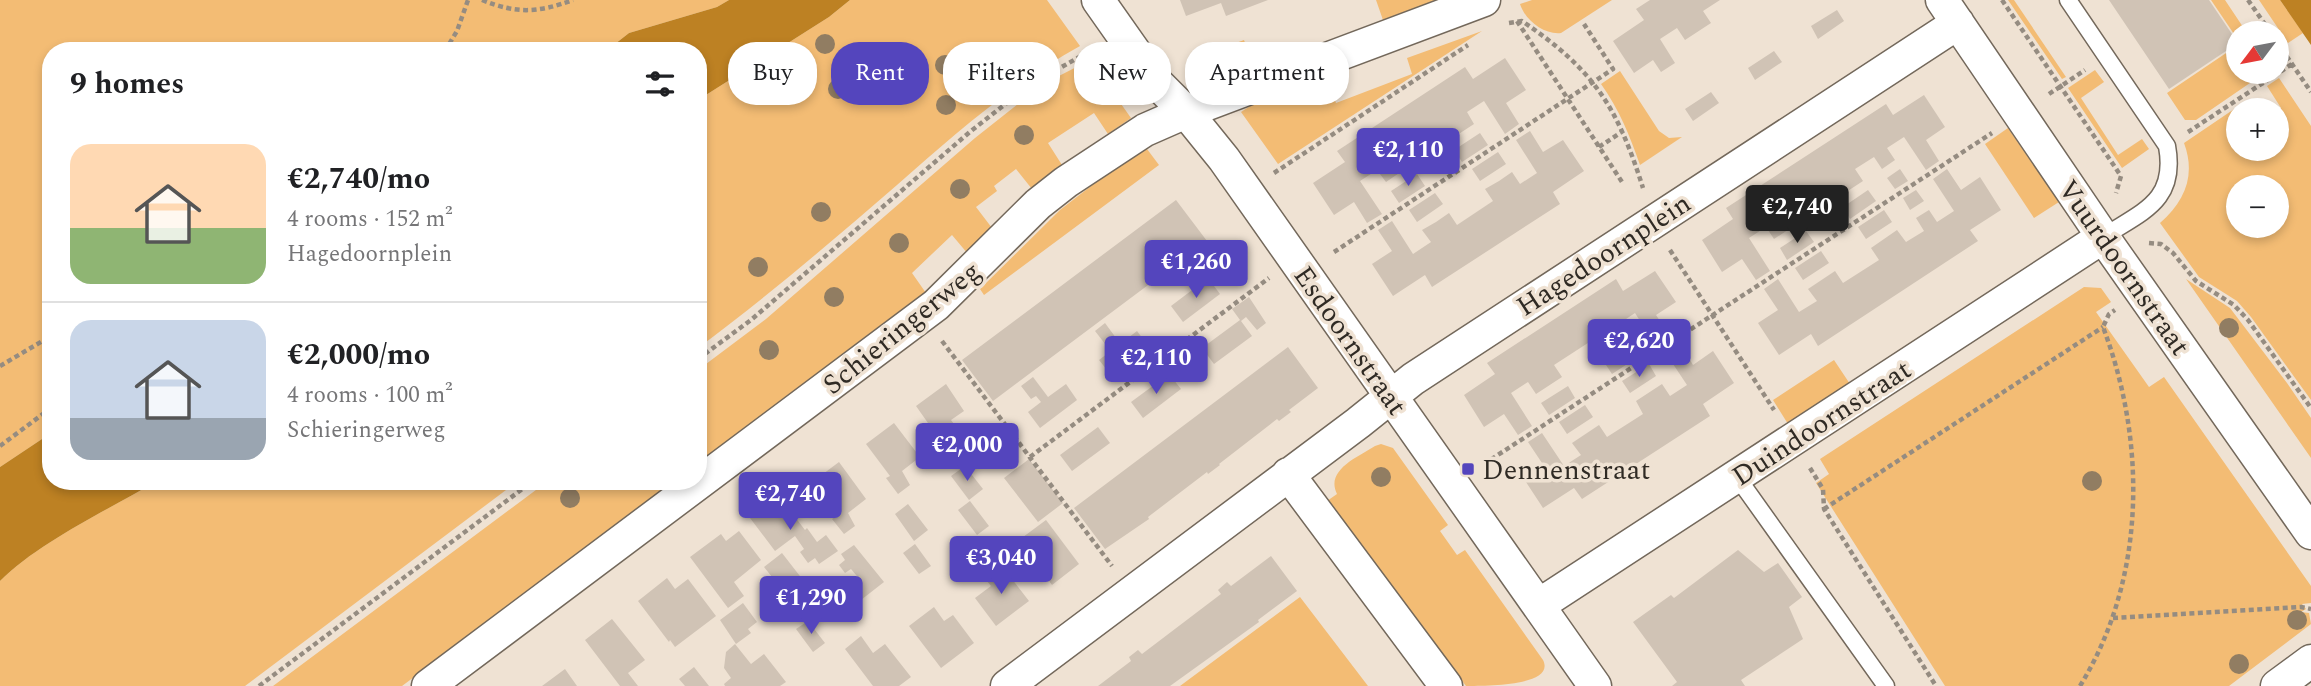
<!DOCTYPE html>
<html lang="en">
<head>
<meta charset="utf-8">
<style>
	:root { --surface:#fff; --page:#f6f6f6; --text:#202124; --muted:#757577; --line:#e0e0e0; --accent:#5445bd }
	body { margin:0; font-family:Spectral,serif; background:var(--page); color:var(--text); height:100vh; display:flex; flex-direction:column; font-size:26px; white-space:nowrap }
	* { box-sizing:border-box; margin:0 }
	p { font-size:23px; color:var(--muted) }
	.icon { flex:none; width:38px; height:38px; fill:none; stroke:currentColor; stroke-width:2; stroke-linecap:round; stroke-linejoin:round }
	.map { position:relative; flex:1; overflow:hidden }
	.drawer { position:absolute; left:42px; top:42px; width:665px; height:448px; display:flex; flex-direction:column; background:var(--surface); border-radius:28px; box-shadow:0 4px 10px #0003 }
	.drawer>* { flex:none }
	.hud { position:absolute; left:728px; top:42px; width:665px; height:63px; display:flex; gap:14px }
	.needle { width:46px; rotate:238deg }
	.tools { position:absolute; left:2226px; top:21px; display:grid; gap:14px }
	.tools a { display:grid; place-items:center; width:63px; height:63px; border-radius:50%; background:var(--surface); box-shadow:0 4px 10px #0003; font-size:35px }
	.price { position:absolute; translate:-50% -60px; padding:0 16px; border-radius:7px; background:var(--accent); color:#fff; font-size:23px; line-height:46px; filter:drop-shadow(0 2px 4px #0008) }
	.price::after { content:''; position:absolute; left:50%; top:42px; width:21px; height:16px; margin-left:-10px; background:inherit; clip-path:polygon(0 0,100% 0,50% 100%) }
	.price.on { background:#222; color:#fff }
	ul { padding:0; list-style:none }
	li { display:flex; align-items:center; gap:21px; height:175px; padding:0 28px }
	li+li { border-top:2px solid var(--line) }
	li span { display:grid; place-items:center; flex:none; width:196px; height:140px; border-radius:21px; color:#555 }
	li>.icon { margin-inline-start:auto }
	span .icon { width:84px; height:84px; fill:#fffc; stroke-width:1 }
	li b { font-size:30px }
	h2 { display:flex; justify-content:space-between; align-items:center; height:84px; padding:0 28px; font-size:30px }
	.tag { padding:0 24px; border-radius:28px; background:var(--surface); box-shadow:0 4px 10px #0003; font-size:24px; line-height:63px }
	.tag.on { background:var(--accent); color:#fff }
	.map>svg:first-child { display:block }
	.green { fill:#f3bc74; fill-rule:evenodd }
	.water { fill:#bd8123 }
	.building { fill:#d0c3b5 }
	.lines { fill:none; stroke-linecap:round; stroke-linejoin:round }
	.lane-casing { stroke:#73685b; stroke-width:19 }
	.street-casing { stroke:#73685b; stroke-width:35 }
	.path { stroke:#958c81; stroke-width:4.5; stroke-dasharray:5 3.5; stroke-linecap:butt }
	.lane { stroke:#fff; stroke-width:16 }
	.street { stroke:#fff; stroke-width:32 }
	.tree { fill:#917d62 }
	.poi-dot { fill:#5445bd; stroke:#efe2d3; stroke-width:2.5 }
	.labels { text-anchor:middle; stroke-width:7; stroke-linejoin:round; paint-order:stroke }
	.street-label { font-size:28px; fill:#2f2a24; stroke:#efe2d3 }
	.poi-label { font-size:28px; fill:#2f2a24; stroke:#efe2d3; text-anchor:start }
</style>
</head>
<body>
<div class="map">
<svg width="2311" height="686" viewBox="0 0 2311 686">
	<rect width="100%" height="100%" fill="#efe2d3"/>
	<!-- green -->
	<path class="green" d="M0,0h729l-12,7 -88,26 -23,18h-555v382l-51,34z
		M850,0h197l33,46c-68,38 -125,88 -183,139 -65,56 -130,112 -199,163v-248l131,-83z
		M1376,0h61l-54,20z
		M1532,0h80l-51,33c-17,2 -36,-13 -41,-29z
		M2008,0h6l52,77 -4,2z
		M2211,0h14l22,33h-9v7z
		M2259,0h21l23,33 -15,10z
		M1482,31l-204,133 -37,-52 12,-8 73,-27 10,26 76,-29 -5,-16z
		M1244,40l10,27 -36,13 -17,-24z
		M2238,45v27h28l-70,48h-11l-18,-27z
		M1090,60l41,58 -23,16 -14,-21 -46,30 14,22 -30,24 -16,-20 -22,17 3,5 -21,16 16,21 -24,26 -16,-19 -40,38 14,20 -228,171v-94l68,-51 209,-181 53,-42 29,-19z
		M2095,70l9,12 -23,16 37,57 24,-16 7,10 -27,19 -54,-80z
		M1620,71l39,60 10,7 13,-1 -42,28c-10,-29 -21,-56 -39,-81z
		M2279,78l32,48v274l-60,-83 -14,-16 -38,-24 -39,-54c25,-22 36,-48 24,-80l62,-42 6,9h-14v39h39v-38l4,-3 -14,-22zM2238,187h39v39h-39z
		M2008,128l51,74 -25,16 -49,-74z
		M1147,149l12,16 -175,130 -4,-6 80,-79 44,-34z
		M2186,279l44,29 57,75 24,35v40z
		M2084,287l17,1 10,14 -15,10 53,75 15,-10 147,209v17l-9,1 4,5 -5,3 8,1 2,11 -82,62h-284l-129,-203 13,-9 -9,-15z
		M1834,360l16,24 -62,40 -15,-24z
		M1381,444l12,4 55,77 -8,6 17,24 8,-5 78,110c13,26 -56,26 -77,26l-139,-185 10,-7c-12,-24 21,-37 38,-48z
		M157,481h361l-273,205h-245v-105c39,-39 108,-71 157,-100z
		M548,481h128l-274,205h-129z
		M1300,597l68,89h-188z"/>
	<!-- water -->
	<path class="water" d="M729,0h121l-21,17 -131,83v-49h-92l23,-18 88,-26z
		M2280,0h31v45z
		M51,433v48h106c-49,29 -118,61 -157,100v-114z"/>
	<!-- building -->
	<path class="building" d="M1180,0h88l-42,16 -5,-13 -35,13z
		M1650,0h70l-17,11 8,12 -26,17 -8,-12 -17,11 15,24 -14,9 -8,-12 -19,13 -21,-32 31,-21 -8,-11z
		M2109,0h100l29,43 -69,46z
		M1837,10l7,11 -26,18 -7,-13z
		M1774,51l8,11 -27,18 -7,-12z
		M1505,58l21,32 -20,13 13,21 -14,10 -21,-33 -17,11 7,12 -26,17 -8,-12 -36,24 7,12 -25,17 -9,-12 -17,11 22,33 -15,9 -13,-21 -20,13 -21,-32 32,-21 -8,-11 128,-84 8,12z
		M1711,92l8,11 -26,18 -8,-12z
		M1924,95l21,32 -19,13 13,21 -13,9 -22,-33 -17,11 8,12 -13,9 -8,-12 -19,12 8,12 -26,17 -8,-12 -37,24 8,12 -26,17 -8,-12 -17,11 21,33 -14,9 -14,-21 -20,13 -20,-32 31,-21 -7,-11 160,-104 7,11z
		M1530,131l13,21 20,-12 21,31 -31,21 7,12 -128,83 -7,-12 -32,21 -21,-32 20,-13 -14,-21 14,-9 21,33 18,-12 -9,-12 14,-8 13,-9 8,12 36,-24 -8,-12 14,-8 13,-9 8,12 17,-11 -21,-33z
		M1480,133l8,12 -26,17 -8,-12z
		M1498,152l8,12 -26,17 -8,-12z
		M1900,169l8,12 -13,8 -8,-11z
		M1947,169l14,21 19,-13 21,33 -31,20 8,11 -160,105 -7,-12 -32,21 -21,-32 20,-13 -14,-21 14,-10 21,33 18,-11 -9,-12 27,-18 8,12 36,-23 -8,-12 26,-18 9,12 18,-11 -8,-13 13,-8 8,12 17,-11 -21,-32z
		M1417,174l8,12 -26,17 -8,-12z
		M1868,190l8,11 -26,18 -7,-12z
		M1916,190l8,11 -14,9 -7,-12z
		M1435,193l8,11 -26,18 -8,-12z
		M1176,200l31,41 -214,160 -31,-41z
		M1884,210l8,12 -26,17 -8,-12z
		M1806,231l8,11 -27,18 -7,-12z
		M1821,251l8,12 -26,17 -8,-12z
		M1655,271l21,31 -20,13 14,21 -14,10 -21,-33 -18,12 8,11 -26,17 -8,-12 -37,24 8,12 -26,17 -8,-12 -17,11 21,33 -14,9 -14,-21 -20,13 -20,-32 31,-21 -8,-11 129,-84 7,12z
		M1208,278l12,16 -37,28 -12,-16z
		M1249,297l17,26 -9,7 -11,-13 -5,4 11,15 -38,28 -12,-16 38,-28 -8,-11z
		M1105,323l14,19 -10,7 -14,-18z
		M1137,331l12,16 -38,28 -12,-15z
		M1680,343l13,22 20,-14 21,32 -31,21 7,12 -128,83 -8,-11 -31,20 -21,-32 20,-13 -14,-21 14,-9 22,33 17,-11 -9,-12 27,-18 8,12 36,-23 -7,-13 26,-17 8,12 17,-11 -22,-33z
		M1630,345l8,12 -26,17 -8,-12z
		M1288,347l30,41 -29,22 2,2 -12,9 -2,-2 -58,45 1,1 -12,9 -1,-2 -59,45 1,2 -44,30 -31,-41z
		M1649,364l7,12 -26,17 -8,-12z
		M1169,374l12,15 -38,29 -12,-16z
		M1033,377l15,20 18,-13 11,16 -37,28 -12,-16 13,-10 -5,-6 -5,3 -10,-13z
		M946,384l18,27 -13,9 9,12 -12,9 -8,-11 -5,3 -19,-27z
		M1568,386l7,12 -26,17 -8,-12z
		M1585,405l8,12 -26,17 -8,-12z
		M894,423l26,34 -18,14 8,14 -12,9 -12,-16 4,-2 -24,-32z
		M1098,427l12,16 -38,28 -12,-16z
		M1029,459l34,44 -25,19 -34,-44z
		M839,462l27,37 -18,14 7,13 -11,8 -12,-15 4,-3 -25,-33z
		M965,466l18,23 -14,11 -18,-24z
		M779,496l26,34 2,-2 10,14 9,-7 12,16 -19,13 -4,-6 -7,5 -8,-11 4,-3 -9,-13 -20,15 -25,-33z
		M970,501l19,25 -12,9 -19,-25z
		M908,504l20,26 -14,11 -19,-27z
		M1046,520l33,44 -27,21 -33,-45z
		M739,531l22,29 -27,22 10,14 -16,12 -38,-51 31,-23 5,7z
		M915,544l16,22 -12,8 -16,-21z
		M854,545l30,37 -32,25 -9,-12 18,-14 -10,-12 -6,4 -6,-8 6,-5 -4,-6z
		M1738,550l26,22 14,-9 24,34 -13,10 14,32 -62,41 4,6h-73l5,-4 -44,-60 38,-27 3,3z
		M782,553l21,27v6l17,23 -14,10 -42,-52z
		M1271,556l26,35 -39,29 1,2 -89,64h-72l33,-25 -2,-4 9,-7 4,4 79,-60 -3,-4 9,-8 4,4z
		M997,564l9,12 2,-2 21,27 -33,25 -21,-28 16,-12 -9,-11z
		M667,578l8,11 13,-10 28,37 -41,31 -5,-7 -1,2 -31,-41z
		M743,603l14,19 -9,7 3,4 -15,11 -16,-24z
		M934,607l10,14 9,-6 21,28 -33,25 -32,-42z
		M612,619l33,41 -17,13 10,13h-18l-35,-46z
		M808,621l17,22 -12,9 -17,-23z
		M861,636l12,17 12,-9 26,33 -12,9h-26l-28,-37z
		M735,644l16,20 13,-10 22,28 -6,4h-55l-1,-2 7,-6 -7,-10 2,-16z
		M694,667l15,19h-24l-6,-7z
		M565,669l12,17h-35z"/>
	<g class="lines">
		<!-- lane casing -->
		<g class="lane-casing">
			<path id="lane" d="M2068,0l99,146c10,55 -24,65 -64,91
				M1737,477l149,209"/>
		</g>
		<!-- street casing -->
		<g class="street-casing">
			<path id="street" d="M1098,0l57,81 31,31 38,47 371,527
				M1942,0l161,237 208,296
				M1288,474l158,212
				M1539,605l564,-368
				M428,686l508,-381 102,-101 28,-22 79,-52 41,-18 298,-112
				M1007,686l351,-263 55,-44 545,-356
				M2277,686l34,-25"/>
		</g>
		<!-- path -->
		<path class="path" d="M482,0c35,14 55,13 91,0
			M2002,0l119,176 -5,17
			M2248,0l23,33
			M1517,21l105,161
			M1509,23l13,-2c72,49 95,85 121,167
			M2277,42l34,50
			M445,51l12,-20 11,-31
			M2049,94l36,-24
			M2188,132l104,-68
			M1599,147l24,-16
			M1274,173l194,-128
			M2149,243l12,1 12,9 23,28 38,24 14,15 63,88
			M1670,250l104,160
			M1334,252l279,-183 -29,-45
			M942,341l170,225
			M698,359l53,-39 220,-189 56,-44 66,-38
			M0,366l51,-30
			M0,446l51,-38
			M1030,457l239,-179
			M1484,464l508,-331
			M1810,468l13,21 1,20 112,177
			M1824,509l279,-182
			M2113,618l188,-11 10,2
			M259,686l274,-205
			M2080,686c66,-107 67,-243 23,-359l6,-13 6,-4"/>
		<!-- lane -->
		<use href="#lane" class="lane"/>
		<!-- street -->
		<use href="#street" class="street"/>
	</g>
	<!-- trees -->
	<g class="tree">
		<circle cx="825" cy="44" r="10"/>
		<circle cx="945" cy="65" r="10"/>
		<circle cx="1094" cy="87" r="10"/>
		<circle cx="838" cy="89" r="10"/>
		<circle cx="946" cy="105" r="10"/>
		<circle cx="1024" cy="135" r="10"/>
		<circle cx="960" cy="189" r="10"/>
		<circle cx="821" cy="212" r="10"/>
		<circle cx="899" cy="243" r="10"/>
		<circle cx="758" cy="267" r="10"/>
		<circle cx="834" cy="297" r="10"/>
		<circle cx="2229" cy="328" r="10"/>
		<circle cx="769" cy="350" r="10"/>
		<circle cx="1381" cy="477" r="10"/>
		<circle cx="2092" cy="481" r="10"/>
		<circle cx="570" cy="498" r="10"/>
		<circle cx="2297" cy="620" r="10"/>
		<circle cx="2239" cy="664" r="10"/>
	</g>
	<!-- markers -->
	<rect class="poi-dot" x="1461" y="462" width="14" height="14" rx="3.5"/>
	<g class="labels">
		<!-- street labels -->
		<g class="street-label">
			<text transform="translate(1603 254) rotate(-33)" y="10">Hagedoornplein</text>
			<text transform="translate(2125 267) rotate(55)" y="10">Vuurdoornstraat</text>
			<text transform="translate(901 327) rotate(-39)" y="10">Schieringerweg</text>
			<text transform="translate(1351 340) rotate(55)" y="10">Esdoornstraat</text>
			<text transform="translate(1821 422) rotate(-33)" y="10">Duindoornstraat</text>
		</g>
		<!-- poi labels -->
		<g class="poi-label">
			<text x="1482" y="479">Dennenstraat</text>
		</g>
	</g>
</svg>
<div class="tools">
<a><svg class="needle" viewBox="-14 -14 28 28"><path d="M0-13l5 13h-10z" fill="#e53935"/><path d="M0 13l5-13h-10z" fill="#757577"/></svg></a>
<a>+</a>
<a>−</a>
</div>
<b class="price" style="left:1408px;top:188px">€2,110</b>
<b class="price on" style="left:1797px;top:245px">€2,740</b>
<b class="price" style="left:1196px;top:300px">€1,260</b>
<b class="price" style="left:1639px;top:379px">€2,620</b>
<b class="price" style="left:1156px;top:396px">€2,110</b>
<b class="price" style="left:967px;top:483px">€2,000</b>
<b class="price" style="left:790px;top:532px">€2,740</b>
<b class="price" style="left:1001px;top:596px">€3,040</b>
<b class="price" style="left:811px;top:636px">€1,290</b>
<div class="hud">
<a class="tag">Buy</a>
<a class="tag on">Rent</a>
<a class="tag">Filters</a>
<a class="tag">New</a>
<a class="tag">Apartment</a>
</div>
<section class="drawer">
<h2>9 homes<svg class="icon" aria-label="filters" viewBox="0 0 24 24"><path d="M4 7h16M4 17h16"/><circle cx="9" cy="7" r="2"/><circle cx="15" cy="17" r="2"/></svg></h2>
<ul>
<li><span style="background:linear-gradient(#ffd9b3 60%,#8fb573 0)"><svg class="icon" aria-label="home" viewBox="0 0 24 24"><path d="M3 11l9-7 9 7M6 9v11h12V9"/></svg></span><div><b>€2,740/mo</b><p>4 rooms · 152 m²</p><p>Hagedoornplein</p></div></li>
<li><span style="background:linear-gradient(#c9d6e8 70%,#9aa5b1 0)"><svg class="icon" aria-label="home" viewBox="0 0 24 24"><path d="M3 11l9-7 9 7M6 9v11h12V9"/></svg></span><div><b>€2,000/mo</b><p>4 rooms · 100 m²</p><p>Schieringerweg</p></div></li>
</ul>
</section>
</div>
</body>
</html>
